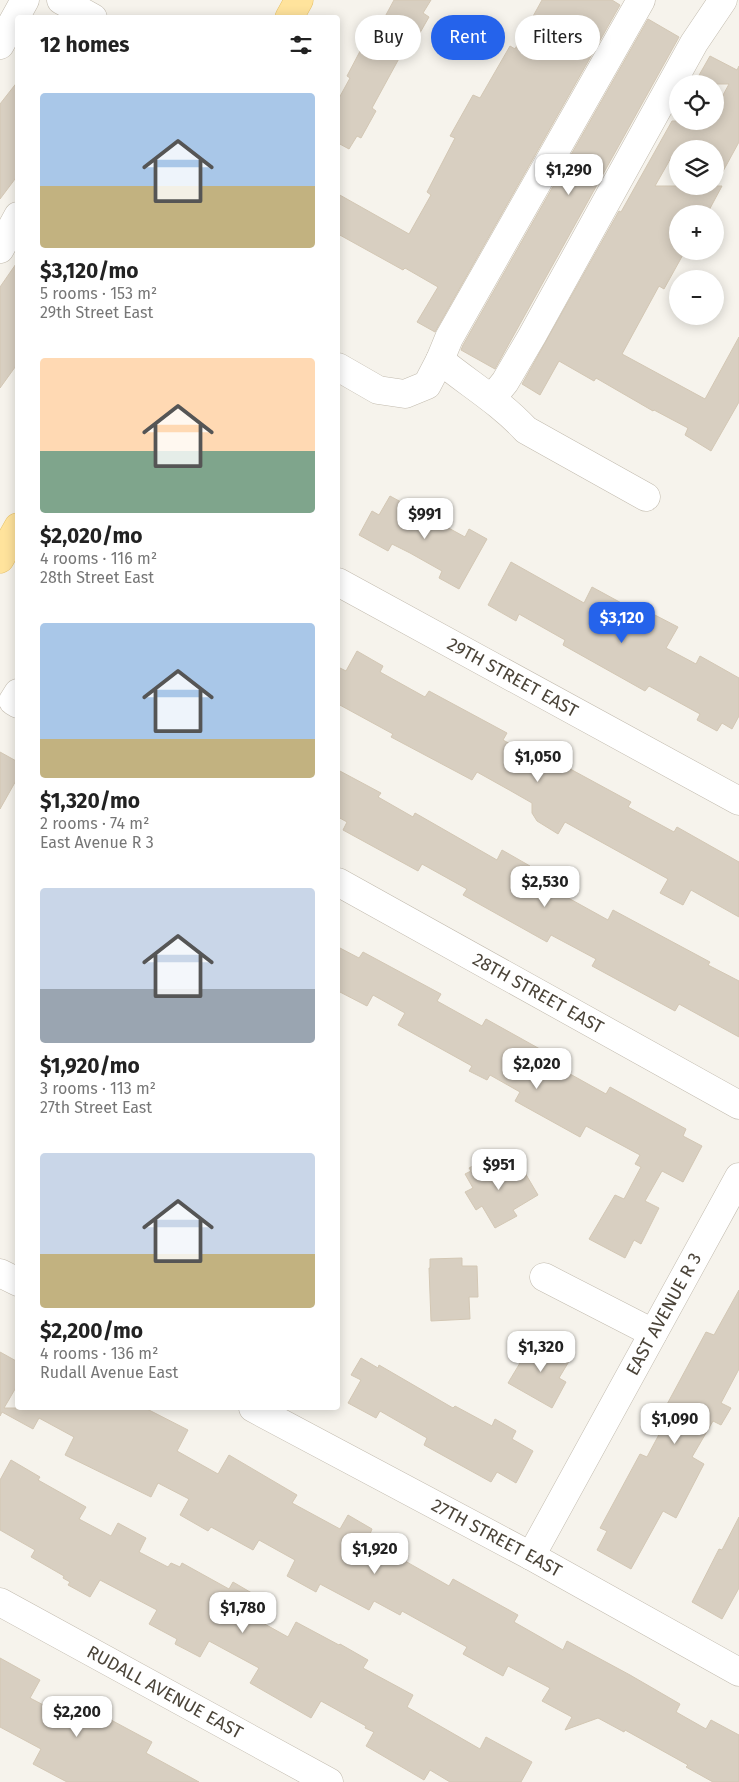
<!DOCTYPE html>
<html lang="en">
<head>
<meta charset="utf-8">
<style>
	:root { --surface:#fff; --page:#f6f6f6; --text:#222; --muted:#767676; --accent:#2563eb }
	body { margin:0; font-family:"Fira Sans",sans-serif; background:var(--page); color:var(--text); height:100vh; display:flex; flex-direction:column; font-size:19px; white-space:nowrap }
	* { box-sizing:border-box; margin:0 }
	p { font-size:16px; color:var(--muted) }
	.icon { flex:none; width:28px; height:28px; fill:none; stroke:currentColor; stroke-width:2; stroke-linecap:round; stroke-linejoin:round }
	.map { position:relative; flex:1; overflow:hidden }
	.details { position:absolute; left:15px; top:15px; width:325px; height:1395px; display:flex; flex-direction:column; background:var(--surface); border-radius:5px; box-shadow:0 2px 12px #0003 }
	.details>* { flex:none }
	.banner { position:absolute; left:355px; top:15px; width:309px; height:45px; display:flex; gap:10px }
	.fabs { position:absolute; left:669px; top:75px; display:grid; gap:10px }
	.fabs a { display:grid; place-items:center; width:55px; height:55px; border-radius:50%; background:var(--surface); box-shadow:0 2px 12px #0003; font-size:25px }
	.price { position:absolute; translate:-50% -42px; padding:0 11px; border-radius:10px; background:#fff; color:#222; font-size:16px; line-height:32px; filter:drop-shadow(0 1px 2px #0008) }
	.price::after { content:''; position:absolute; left:50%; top:30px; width:15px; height:11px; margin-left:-8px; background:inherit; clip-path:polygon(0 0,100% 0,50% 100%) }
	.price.on { background:var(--accent); color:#fff }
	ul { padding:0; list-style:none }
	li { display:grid; align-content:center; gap:10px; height:265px; padding:0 25px }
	li span { display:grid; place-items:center; height:155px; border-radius:5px; color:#555 }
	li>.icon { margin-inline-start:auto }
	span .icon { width:90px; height:90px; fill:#fffc; stroke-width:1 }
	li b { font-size:21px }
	h2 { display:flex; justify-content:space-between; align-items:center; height:60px; padding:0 25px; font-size:21px }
	.pill { padding:0 18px; border-radius:22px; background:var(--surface); box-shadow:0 2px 12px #0003; font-size:18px; line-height:45px }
	.pill.on { background:var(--accent); color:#fff }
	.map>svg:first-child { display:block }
	.building { fill:#d8cfc1; stroke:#d3c7b4 }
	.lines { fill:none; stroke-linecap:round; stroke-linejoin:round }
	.minor-casing { stroke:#c2bbae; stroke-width:29 }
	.major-casing { stroke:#e6c16a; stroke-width:29 }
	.minor { stroke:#fff; stroke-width:28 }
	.major { stroke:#ffe39c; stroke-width:28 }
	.labels { text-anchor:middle; stroke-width:4; stroke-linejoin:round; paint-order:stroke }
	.street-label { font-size:18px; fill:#4b4439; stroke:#fff }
</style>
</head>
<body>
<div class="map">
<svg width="739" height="1782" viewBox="0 0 739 1782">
	<rect width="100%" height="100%" fill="#f6f3ec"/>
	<!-- building -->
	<path class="building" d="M394,0h37l-8,13 6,4 -16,28 -5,-3 -36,66 4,3 -15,27 -4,-2 -8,13 -11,-6v-43l12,-22 -3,-2 21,-40 5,3z
		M542,0h70l8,5 -185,327 -18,-10 21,-35 -33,-19 -2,2 -65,-36v-40l71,40 22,-39 -4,-3 28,-54 -5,-2 23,-41 7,3 30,-52 5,3z
		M648,19l31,18 -184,332 -34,-19 2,-5z
		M710,56l27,14 2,-4v76l-24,44v-37h-39l-21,37h67l-15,28h-29v37h7l-21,38 -5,-3 -37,68 83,45 34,-62v65l-28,49 -26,-16 3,-7 -34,-18 -1,1 -57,-33 -2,3 -35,-20 -19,34 -18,-11 97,-173 2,1 51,-91h43v-11l14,-26h-35z
		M18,81v94l-18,24v-95z
		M18,261v102l-18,25v-101z
		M390,496l75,41 4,-8 18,10 -28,50 -20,-11 3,-7 -32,-18 -18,-9 -4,7 -29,-16 13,-24 7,4z
		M511,562l73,41 8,-16 57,31 2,-5 27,14 -12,21 30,16 4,-8 39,22v38l-7,13 -10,-6 -5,8 -20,-11 3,-6 -51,-28 -4,5 -82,-46 2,-5 -46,-26 -3,7 -28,-16z
		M357,651l26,15 -3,6 45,25 4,-6 78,42 -4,7 54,30 4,-6 70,38 -3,5 46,25 3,-5 62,35v55l-48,-27 -8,15 -23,-12 8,-14 -103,-57 -7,12 -21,-13 -5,-8v-10l-21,-12 -34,-19 -5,8 -81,-43 2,-3 -55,-30v-37l8,4z
		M0,752l18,10v15l-18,32z
		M338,770l43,23 -3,4 35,20 2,-4 82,47 5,-10 28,16 -2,3 2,1 -1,2 33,20 -1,2 47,26 5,-10 97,52 -2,3 31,16v56l-60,-33 -4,7 -83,-45 4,-7 -45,-24 -4,7 -84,-47 4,-6 -45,-25 -4,7 -75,-41 4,-8 -9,-5z
		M338,947l21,11 4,-6 78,42 -4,7 45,25 4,-7 79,44 -4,6 45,25 4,-7 76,42 -3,7 19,10 -19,36 -21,-11 -17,30 14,7 -18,36 -7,-4 -9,18 -36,-19 26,-44 9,4 17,-32 -6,-3 5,-9 -54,-29 -6,11 -65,-36 5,-9 -30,-17 -3,5 -18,-9 3,-5 -74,-41 7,-12 -32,-18 -6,11 -29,-15z
		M485,1159l9,16 24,-14 20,34 -25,15 4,6 -22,12 -13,-22 -6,4 -11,-18 8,-4 -8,-14 6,-3 -2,-3z
		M462,1258v8h15l1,31h-9l1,22 -39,2 -2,-53h1v-9z
		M739,1290v79l-18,34 10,5 -10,17 -8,-4 -21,36 12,7 -28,54 -13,-7 -32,58 -34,-19 10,-19 -7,-3 40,-74 7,3 24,-45 -6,-4 41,-76 8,3z
		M535,1338l36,20 -12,20 7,4 -14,26 -44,-25z
		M0,1352l18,10v22l-14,24h141l43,22 -11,21 41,23 11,-19 68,40 -5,8 48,26 8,-14 24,14 -2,5 38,21 -3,6 44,25 4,-7 65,36 -4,7 49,28 4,-9 63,34 50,29 -4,8 30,17 5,-9 28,15v47h-26l-27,-15 2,-2 -63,-35 -1,2 -26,-14 -33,12 7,-13 -30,-16 8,-13 -42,-22 -5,10 -40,-22 4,-7 -65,-36 -2,4 -26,-14 -5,9 -49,-26 -4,8 -29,-16 8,-16 -36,-20 -6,10 -42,-23 -3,4 -28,-16 9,-16 -31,-16 -7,14 -86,-42 9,-18 -35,-19 -6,11 -31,-17 -2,4z
		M361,1358l17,10 1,-3 74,43 2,-2 37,20 3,-7 21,12 -4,8 21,12 -17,32 -19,-11 -6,10 -67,-37 3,-7 -47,-27 -4,7 -28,-15 13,-23 -10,-5z
		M11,1460l29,17 -2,3 48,27 -7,12 32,17 7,-13 28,15 -7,14 29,15 3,-4 9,4 2,-4 47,26 4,-7 29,17 -10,18 36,20 8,-15 43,23 1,-1 28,16 -5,8 50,27 -6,12 73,42 6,-12 46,25 -11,20h-71l-20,-12 -6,10 -58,-34 8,-14 -9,-4 1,-2 -45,-25 -10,17 -61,-35 9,-15 -50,-27 -9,16 -25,-13 2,-5 -28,-15 8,-14 -57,-30 -10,17 -22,-12 2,-3 -7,-4 1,-2 -33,-19 4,-7 -35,-20v-50z
		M739,1517v71l-17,31 -30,-17 27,-53 3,1z
		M0,1658l40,22 -10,18 42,22 10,-18 30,17 -1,1 41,22 -6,11 53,29h-132l-34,-18 8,-15 -41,-22z"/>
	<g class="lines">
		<!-- minor casing -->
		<g class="minor-casing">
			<g id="minor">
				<path d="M61,0l32,18"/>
				<path d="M641,0l-192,338 -9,22c29,24 59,41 86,70l120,67"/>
				<path d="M0,45l25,-45"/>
				<path d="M0,249l18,-33"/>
				<path d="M338,367l40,23 27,4 22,-9 13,-25"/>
				<path d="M492,398l13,-16 27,-46 162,-293 29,-43"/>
				<path id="s1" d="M338,582l401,219"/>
				<path d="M18,693l-5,8 5,3"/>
				<path id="s2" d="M338,882l401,223"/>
				<path d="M0,1273l18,9"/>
				<path d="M544,1277l109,56"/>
				<path id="s3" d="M253,1408l278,148 208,116"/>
				<path id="s4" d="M531,1556l208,-379"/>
				<path id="s5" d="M0,1602l329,180"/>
			</g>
		</g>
		<!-- major casing -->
		<g class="major-casing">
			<path id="major" d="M289,18l10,-18
				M0,559l18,-32"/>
		</g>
		<!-- minor -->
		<use href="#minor" class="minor"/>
		<!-- major -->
		<use href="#major" class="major"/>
	</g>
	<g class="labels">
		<!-- street labels -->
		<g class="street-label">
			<text dy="6" stroke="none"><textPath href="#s1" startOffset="199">29TH STREET EAST</textPath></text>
			<text dy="6" stroke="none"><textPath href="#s2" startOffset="229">28TH STREET EAST</textPath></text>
			<text dy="6" stroke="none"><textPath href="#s4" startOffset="276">EAST AVENUE R 3</textPath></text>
			<text dy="6" stroke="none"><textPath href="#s3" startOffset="276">27TH STREET EAST</textPath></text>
			<text dy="6" stroke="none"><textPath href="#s5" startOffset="188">RUDALL AVENUE EAST</textPath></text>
		</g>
	</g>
</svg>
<div class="fabs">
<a><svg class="icon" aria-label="locate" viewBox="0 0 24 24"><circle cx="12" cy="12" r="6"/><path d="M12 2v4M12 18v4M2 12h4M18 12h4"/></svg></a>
<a><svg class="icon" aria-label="layers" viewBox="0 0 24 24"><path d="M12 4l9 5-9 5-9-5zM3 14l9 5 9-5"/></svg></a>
<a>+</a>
<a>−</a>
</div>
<b class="price" style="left:569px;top:196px">$1,290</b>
<b class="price" style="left:425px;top:540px">$991</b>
<b class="price on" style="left:622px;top:644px">$3,120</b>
<b class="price" style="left:538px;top:783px">$1,050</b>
<b class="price" style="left:545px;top:908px">$2,530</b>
<b class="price" style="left:537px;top:1090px">$2,020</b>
<b class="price" style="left:499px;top:1191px">$951</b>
<b class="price" style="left:541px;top:1373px">$1,320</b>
<b class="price" style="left:675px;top:1445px">$1,090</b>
<b class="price" style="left:375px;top:1575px">$1,920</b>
<b class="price" style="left:243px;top:1634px">$1,780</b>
<b class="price" style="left:77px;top:1738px">$2,200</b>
<div class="banner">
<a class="pill">Buy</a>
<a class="pill on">Rent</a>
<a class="pill">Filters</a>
</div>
<section class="details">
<h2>12 homes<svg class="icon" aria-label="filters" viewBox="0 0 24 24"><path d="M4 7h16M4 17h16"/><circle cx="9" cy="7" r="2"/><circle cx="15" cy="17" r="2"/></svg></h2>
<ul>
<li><span style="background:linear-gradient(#a9c7e8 60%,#c2b280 0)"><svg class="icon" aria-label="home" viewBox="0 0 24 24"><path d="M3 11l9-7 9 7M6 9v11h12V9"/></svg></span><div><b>$3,120/mo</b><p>5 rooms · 153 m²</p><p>29th Street East</p></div></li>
<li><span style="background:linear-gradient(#ffd9b3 60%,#7fa58c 0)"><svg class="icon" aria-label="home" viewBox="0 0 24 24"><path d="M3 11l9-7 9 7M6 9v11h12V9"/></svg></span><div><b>$2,020/mo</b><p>4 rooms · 116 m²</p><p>28th Street East</p></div></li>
<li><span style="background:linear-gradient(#a9c7e8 75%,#c2b280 0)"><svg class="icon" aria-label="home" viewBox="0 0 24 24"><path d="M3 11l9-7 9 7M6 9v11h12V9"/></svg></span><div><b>$1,320/mo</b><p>2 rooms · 74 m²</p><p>East Avenue R 3</p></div></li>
<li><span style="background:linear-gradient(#c9d6e8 65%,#9aa5b1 0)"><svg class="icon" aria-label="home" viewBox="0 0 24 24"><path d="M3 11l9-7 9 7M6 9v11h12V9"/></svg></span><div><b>$1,920/mo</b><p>3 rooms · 113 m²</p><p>27th Street East</p></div></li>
<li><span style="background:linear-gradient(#c9d6e8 65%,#c2b280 0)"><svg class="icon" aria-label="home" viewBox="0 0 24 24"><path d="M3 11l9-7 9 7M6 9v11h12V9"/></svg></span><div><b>$2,200/mo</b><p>4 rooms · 136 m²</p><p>Rudall Avenue East</p></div></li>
</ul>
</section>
</div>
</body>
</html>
